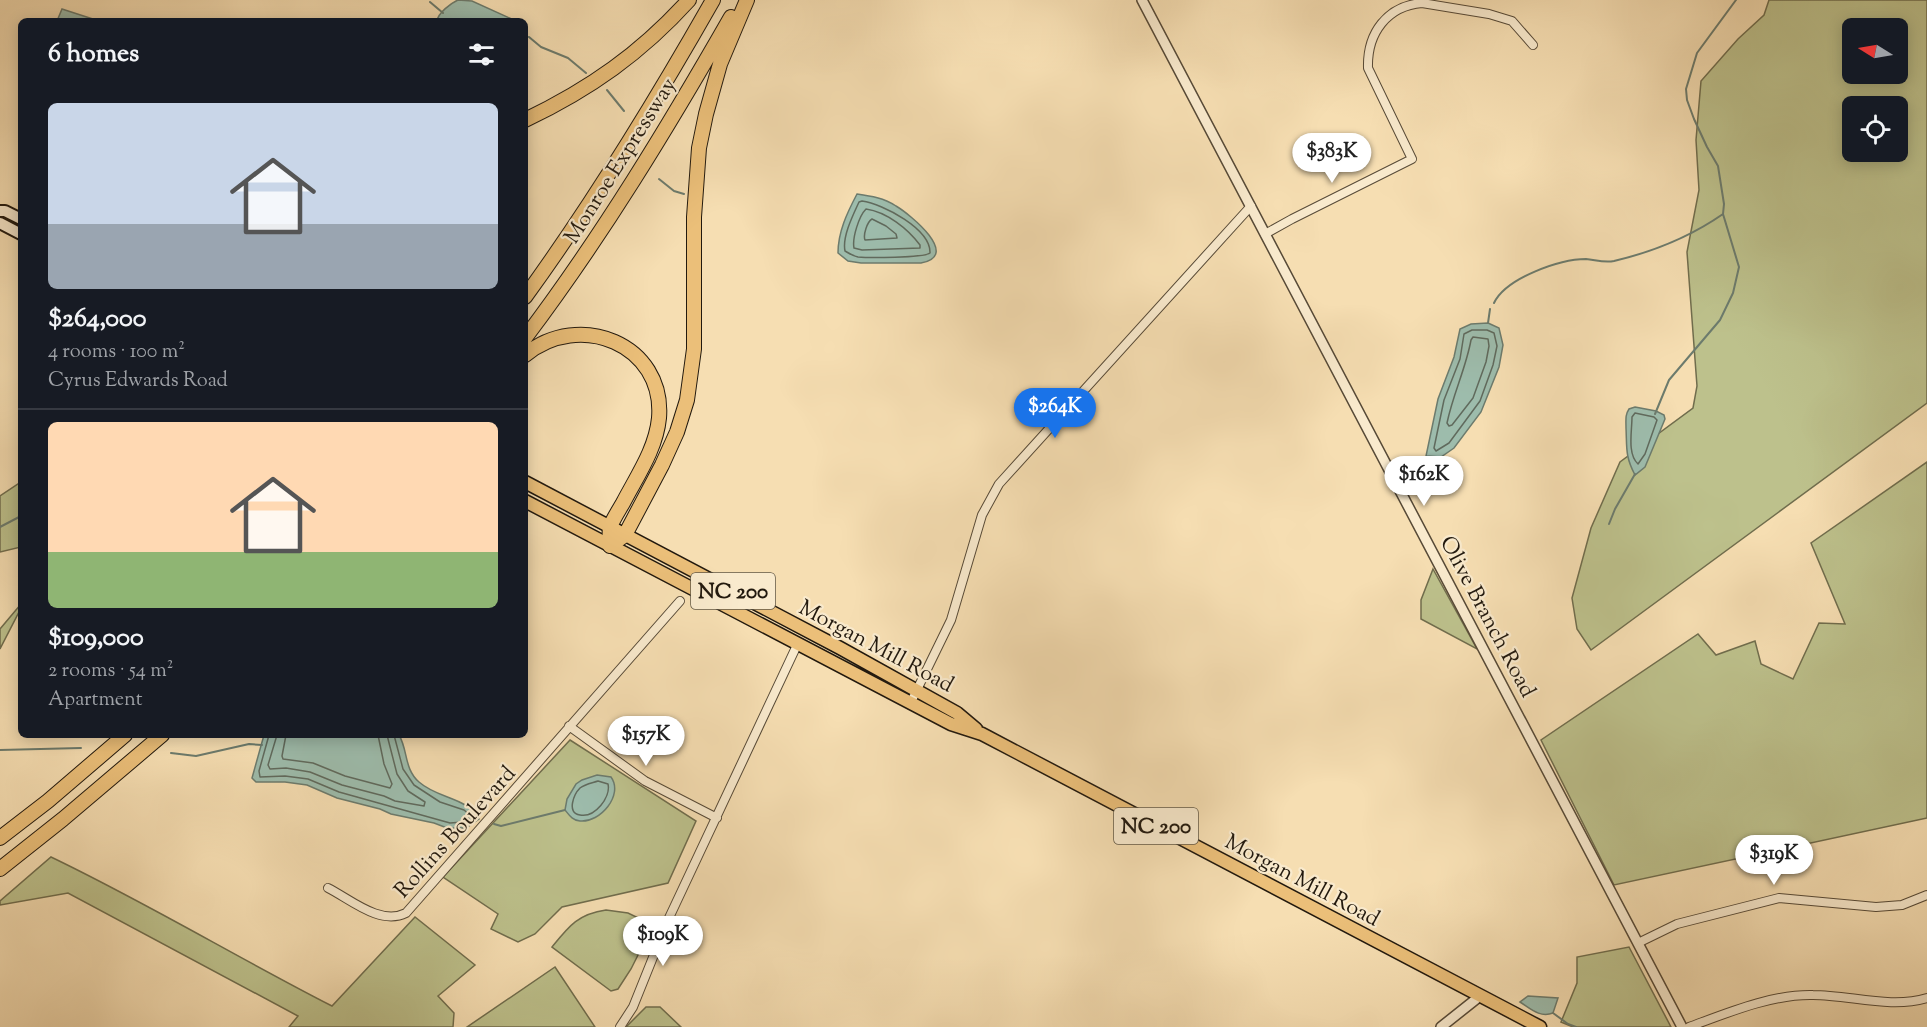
<!DOCTYPE html>
<html lang="en">
<head>
<meta charset="utf-8">
<style>
	:root { --surface:#171b24; --page:#242831; --text:#f1f3f6; --muted:#9ea1a6; --line:#363941; --accent:#1a73e8 }
	body { margin:0; font-family:"Sorts Mill Goudy",serif; background:var(--page); color:var(--text); height:100vh; display:flex; flex-direction:column; font-size:22px; white-space:nowrap }
	* { box-sizing:border-box; margin:0 }
	p { font-size:20px; color:var(--muted) }
	.icon { flex:none; width:33px; height:33px; fill:none; stroke:currentColor; stroke-width:2; stroke-linecap:round; stroke-linejoin:round }
	.map { position:relative; flex:1; overflow:hidden }
	.panel { position:absolute; left:18px; top:18px; width:510px; height:720px; display:flex; flex-direction:column; background:var(--surface); border-radius:9px; box-shadow:0 3px 15px #0003 }
	.panel>* { flex:none }
	.needle { width:39px; rotate:281deg }
	.tools { position:absolute; left:1842px; top:18px; display:grid; gap:12px }
	.tools a { display:grid; place-items:center; width:66px; height:66px; border-radius:9px; background:var(--surface); box-shadow:0 3px 15px #0003; font-size:30px }
	.price { position:absolute; translate:-50% -51px; padding:0 14px; border-radius:21px; background:#fff; color:#222; font-size:20px; line-height:39px; filter:drop-shadow(0 2px 3px #0008) }
	.price::after { content:''; position:absolute; left:50%; top:36px; width:18px; height:14px; margin-left:-9px; background:inherit; clip-path:polygon(0 0,100% 0,50% 100%) }
	.price.on { background:var(--accent); color:#fff }
	ul { padding:0; list-style:none }
	li { display:grid; align-content:center; gap:12px; height:318px; padding:0 30px }
	li+li { border-top:2px solid var(--line) }
	li span { display:grid; place-items:center; height:186px; border-radius:9px; color:#555 }
	li>.icon { margin-inline-start:auto }
	span .icon { width:108px; height:108px; fill:#fffc; stroke-width:1 }
	li b { font-size:26px }
	h2 { display:flex; justify-content:space-between; align-items:center; height:72px; padding:0 30px; font-size:26px }
	.map>svg:first-child { display:block }
	.green { fill:#bdc18c; stroke:#706d4d; stroke-width:1.5; fill-rule:evenodd }
	.water { fill:#9dbcac; stroke:#6c7b6d; stroke-width:1.5 }
	.lines { fill:none; stroke-linecap:round; stroke-linejoin:round }
	.shore { stroke:#606a5d; stroke-width:1.5 }
	.stream { stroke:#6c7b6d; stroke-width:2 }
	.minor-casing { stroke:#574a37; stroke-width:10 }
	.tertiary-casing { stroke:#574a37; stroke-width:12 }
	.secondary-casing { stroke:#22190e; stroke-width:14 }
	.primary-casing { stroke:#22190e; stroke-width:15 }
	.motorway-casing { stroke:#22190e; stroke-width:16 }
	.minor { stroke:#f9eacd; stroke-width:8 }
	.tertiary { stroke:#f9eacd; stroke-width:9 }
	.secondary { stroke:#f9eacd; stroke-width:10 }
	.primary { stroke:#ebbf79; stroke-width:12 }
	.motorway { stroke:#ebbf79; stroke-width:14 }
	.labels { text-anchor:middle; stroke-width:4.5; stroke-linejoin:round; paint-order:stroke }
	.shield { fill:#f9eacd; stroke:#625847; stroke-width:1.5 }
	.shield-label { font-size:21px; font-weight:bold; fill:#22190e }
	.street-label { font-size:22px; fill:#22190e; stroke:#f9eacd }
</style>
</head>
<body>
<div class="map">
<svg width="1927" height="1027" viewBox="0 0 1927 1027">
	<rect width="100%" height="100%" fill="#f6deb2"/>
	<filter id="stains"><feTurbulence type="fractalNoise" baseFrequency=".00333" numOctaves="4"/><feColorMatrix values="0 0 0 0 .2 0 0 0 0 .09 0 0 0 0 .02 0 0 0 .5 -.17"/></filter>
	<radialGradient id="worn" r=".72"><stop offset=".6" stop-color="#630" stop-opacity="0"/><stop offset="1" stop-color="#630" stop-opacity=".3"/></radialGradient>
	<!-- green -->
	<path class="green" d="M1769,0h158v403l-336,247 -14,-21 -5,-31 19,-70 29,-66 73,-54 4,-22 -10,-134 12,-62 -3,-50 5,-59 37,-42 26,-24zM1852,28h46v46h-46zM1852,106h46v46h-46z
		M1927,462v356l-313,67 -73,-145 157,-106 18,21 39,-14 6,23 32,15 26,-56 26,1 -34,-81z
		M21,482v65l-21,5v-56z
		M1433,569l44,80 -56,-30v-19z
		M21,604v4l-21,41v-20z
		M570,740l126,81 -28,62 -106,24 -27,27 -17,8 -27,-13 7,-15 -55,-37z
		M51,857c96,46 187,101 281,149l83,-89 60,48 -37,31 16,17 -1,14h-164l9,-11 -230,-123 -68,12v-4z
		M606,910l22,3 25,12 -22,44 -13,20 -7,2 -59,-44c17,-21 26,-33 54,-37z
		M1629,947l42,80h-98l-12,-5 16,-39v-26z
		M555,967l40,60h-128z
		M646,1007h14l21,20h-55z"/>
	<!-- water -->
	<path class="water" d="M458,0l14,1 44,20h-79c1,-8 14,-18 21,-21z
		M62,9l37,12h-42z
		M857,194c14,2 27,4 39,12 15,9 65,50 25,57h-60l-13,-2 -10,-8c0,-21 9,-40 19,-59z
		M1488,323l11,5 4,17 -4,22 -18,45 -27,36 -13,9 -15,-1 12,-57 16,-42 6,-28 11,-5z
		M1635,407l21,4 8,4 1,4 -20,48 -10,8c-10,-19 -8,-27 -9,-47 0,-8 -1,-13 3,-19z
		M264,735h135c9,15 5,34 20,47 19,17 48,15 60,37l-13,9h-19l-13,-5 -43,-9 -11,-5 -43,-11 -30,-13 -22,-3h-29l-4,-4z
		M597,775l14,2c13,18 -11,46 -31,44 -7,0 -11,-6 -15,-11l2,-11 9,-15 6,-4z
		M1528,996l30,2 -5,15c-13,5 -22,-4 -33,-11z"/>
	<g class="lines">
		<!-- shore -->
		<path class="shore" d="M862,201c21,3 69,28 68,52 -7,5 -62,5 -72,4 -5,-1 -8,-3 -13,-6 -3,-14 8,-36 14,-49z
			M866,209c21,3 42,20 54,36v3l-58,2 -8,-2c-2,-10 5,-32 12,-39z
			M872,219l14,7 10,8 1,4 -32,2c-2,-5 2,-18 7,-21z
			M1472,330h15l7,3 3,13 -4,19 -13,36 -31,42 -13,8 -2,-3 10,-48 16,-41 4,-25z
			M1473,337l15,2 1,7 -3,16 -13,36 -21,27 -3,1 -2,-3c6,-29 19,-55 24,-83z
			M1635,413l19,4 3,3 -12,34 -7,10c-11,-10 -6,-33 -6,-47z
			M269,735l-10,36 1,6 25,-1 23,3 31,13 111,31 13,-1 6,-4 1,-3 -6,-5 -24,-8 -26,-17 -11,-16 -9,-34
			M277,735l-9,30 2,4 16,-1 24,4 32,13 42,11 11,5 29,5 1,-4 -17,-11 -11,-17 -10,-39
			M286,735l-4,21 1,3 30,4 32,13 45,12 2,-4 -8,-20 -6,-29
			M598,781l10,3c3,13 -13,34 -28,31 -14,-2 -6,-21 0,-27 5,-4 12,-5 18,-7z"/>
		<!-- stream -->
		<path class="stream" d="M430,2l13,11
			M529,37l12,10 27,11 18,15
			M607,90l17,21
			M659,179l15,12 10,3
			M1494,303c12,-25 66,-44 92,-44 10,1 18,4 28,2 38,-9 76,-24 109,-47
			M1488,323l2,-14
			M1655,414l14,-34 51,-60 13,-27 6,-26 -16,-53 1,-10 -6,-38 -11,-19 -13,-28 -7,-19 -1,-11 11,-36 39,-53
			M1609,524l6,-15 20,-35
			M0,527l21,-11
			M0,750l81,-2
			M171,753l25,3 53,-12 13,1
			M494,824l7,2 64,-16
			M1553,1013l15,11 8,3"/>
		<!-- minor casing -->
		<g class="minor-casing">
			<path id="minor" d="M1265,234l27,-15 120,-60 -44,-91c-1,-35 19,-62 54,-65l67,11 23,7 21,24
				M911,702l40,-82 31,-105 17,-31 252,-278
				M569,726l76,55 72,37
				M328,888c22,11 52,38 78,25l274,-312
				M1638,943l39,-19 102,-26 97,9 26,-2 25,-10
				M620,1027l13,-20 35,-87 130,-277
				M1689,1027c38,-14 83,-33 124,-32 37,0 78,14 114,3"/>
		</g>
		<!-- tertiary casing -->
		<g class="tertiary-casing">
			<path id="tertiary" d="M1142,0l540,1027
				M1441,1027l39,-31"/>
		</g>
		<!-- secondary casing -->
		<g class="secondary-casing">
			<path id="secondary" d="M0,211h5l16,8
				M0,223l21,11"/>
		</g>
		<!-- primary casing -->
		<g class="primary-casing">
			<path id="primary" d="M525,482l315,166 117,65 19,16
				M525,501l426,223 31,10 558,293"/>
		</g>
		<!-- motorway casing -->
		<g class="motorway-casing">
			<path id="motorway" d="M525,120c65,-31 116,-67 164,-120
				M525,297c69,-95 130,-195 188,-297
				M525,338c77,-102 143,-211 206,-321
				M525,355c54,-45 140,-11 134,63 -3,31 -22,58 -36,85 -4,7 -10,16 -13,24 -1,6 0,13 0,19
				M610,546l15,-11 37,-70 15,-33 10,-32 7,-51v-132l5,-69 7,-34 14,-50 27,-64
				M0,838l48,-37 77,-66
				M0,869l63,-50 99,-84"/>
		</g>
		<!-- minor -->
		<use href="#minor" class="minor"/>
		<!-- tertiary -->
		<use href="#tertiary" class="tertiary"/>
		<!-- secondary -->
		<use href="#secondary" class="secondary"/>
		<!-- primary -->
		<use href="#primary" class="primary"/>
		<!-- motorway -->
		<use href="#motorway" class="motorway"/>
	</g>
	<g class="labels">
		<!-- shield labels -->
		<g class="shield">
			<rect x="691" y="573" width="84" height="36" rx="4.5"/>
			<rect x="1114" y="808" width="84" height="36" rx="4.5"/>
		</g>
		<g class="shield-label">
			<text x="733" y="598">NC 200</text>
			<text x="1156" y="833">NC 200</text>
		</g>
		<!-- street labels -->
		<g class="street-label">
			<text transform="translate(619 160) rotate(-58)" y="8">Monroe Expressway</text>
			<text transform="translate(1489 616) rotate(62)" y="8">Olive Branch Road</text>
			<text transform="translate(877 645) rotate(28)" y="8">Morgan Mill Road</text>
			<text transform="translate(454 831) rotate(-48)" y="8">Rollins Boulevard</text>
			<text transform="translate(1303 879) rotate(28)" y="8">Morgan Mill Road</text>
		</g>
	</g>
	<rect width="100%" height="100%" filter="url(#stains)"/>
	<rect width="100%" height="100%" fill="url(#worn)"/>
</svg>
<div class="tools">
<a><svg class="needle" viewBox="-14 -14 28 28"><path d="M0-13l5 13h-10z" fill="#e53935"/><path d="M0 13l5-13h-10z" fill="#9ea1a6"/></svg></a>
<a><svg class="icon" aria-label="locate" viewBox="0 0 24 24"><circle cx="12" cy="12" r="6"/><path d="M12 2v4M12 18v4M2 12h4M18 12h4"/></svg></a>
</div>
<b class="price" style="left:1332px;top:184px">$383K</b>
<b class="price on" style="left:1055px;top:439px">$264K</b>
<b class="price" style="left:1424px;top:507px">$162K</b>
<b class="price" style="left:646px;top:767px">$157K</b>
<b class="price" style="left:1774px;top:886px">$319K</b>
<b class="price" style="left:663px;top:967px">$109K</b>
<section class="panel">
<h2>6 homes<svg class="icon" aria-label="filters" viewBox="0 0 24 24"><path d="M4 7h16M4 17h16"/><circle cx="9" cy="7" r="2"/><circle cx="15" cy="17" r="2"/></svg></h2>
<ul>
<li><span style="background:linear-gradient(#c9d6e8 65%,#9aa5b1 0)"><svg class="icon" aria-label="home" viewBox="0 0 24 24"><path d="M3 11l9-7 9 7M6 9v11h12V9"/></svg></span><div><b>$264,000</b><p>4 rooms · 100 m²</p><p>Cyrus Edwards Road</p></div></li>
<li><span style="background:linear-gradient(#ffd9b3 70%,#8fb573 0)"><svg class="icon" aria-label="home" viewBox="0 0 24 24"><path d="M3 11l9-7 9 7M6 9v11h12V9"/></svg></span><div><b>$109,000</b><p>2 rooms · 54 m²</p><p>Apartment</p></div></li>
</ul>
</section>
</div>
</body>
</html>
